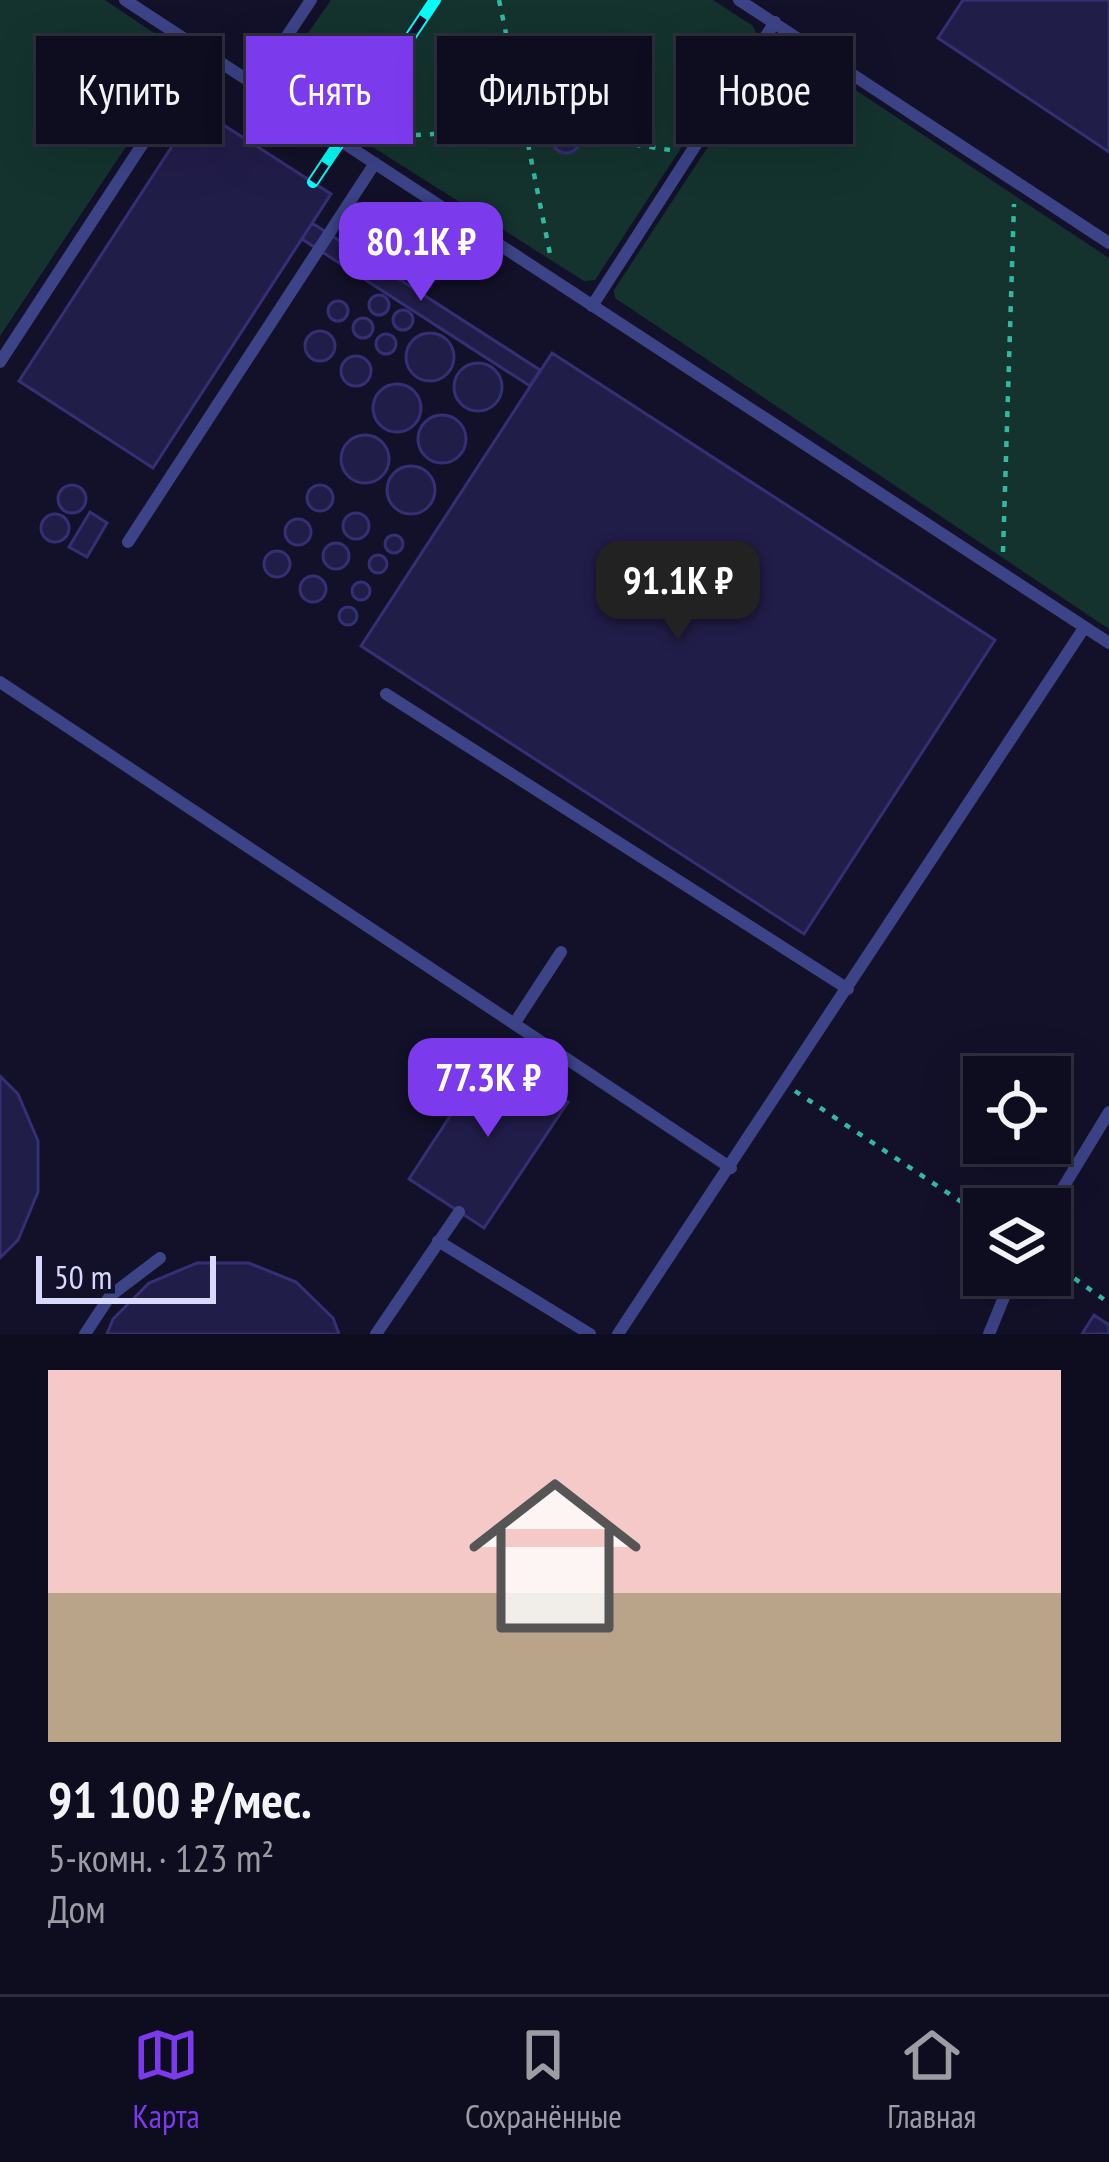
<!DOCTYPE html>
<html lang="ru">
<head>
<meta charset="utf-8">
<style>
	:root { --surface:#0e0d1f; --page:#171628; --text:#f1f3f6; --muted:#9b9ca4; --line:#2e2d3d; --accent:#7c3aed }
	body { margin:0; font-family:"PT Sans Narrow",sans-serif; background:var(--page); color:var(--text); height:100vh; display:flex; flex-direction:column; font-size:45px; white-space:nowrap }
	* { box-sizing:border-box; margin:0 }
	p { font-size:39px; color:var(--muted) }
	.icon { flex:none; width:66px; height:66px; fill:none; stroke:currentColor; stroke-width:2; stroke-linecap:round; stroke-linejoin:round }
	.map { position:relative; height:1334px; overflow:hidden }
	.details { display:flex; flex-direction:column; background:var(--surface); flex:1 }
	.details>* { flex:none }
	.guide { position:absolute; left:36px; top:36px; width:1038px; height:108px; display:flex; gap:24px }
	.fabs { position:absolute; left:963px; top:1056px; display:grid; gap:24px }
	.fabs a { display:grid; place-items:center; width:108px; height:108px; border-radius:0px; background:var(--surface); box-shadow:0 12px 48px #0002,0 0 0 3px var(--line); font-size:60px }
	.scale { position:absolute; left:36px; bottom:30px; width:180px; box-sizing:border-box; padding-left:12px; border:6px solid #d9d9fe; border-top:0; font-size:33px; line-height:42px; white-space:nowrap; color:#d9d9fe; -webkit-text-stroke:9px #121129; paint-order:stroke }
	.price { position:absolute; translate:-50% -102px; padding:0 27px; border-radius:24px; background:var(--accent); color:#fff; font-size:39px; line-height:78px; filter:drop-shadow(0 3px 6px #0008) }
	.price::after { content:''; position:absolute; left:50%; top:72px; width:36px; height:27px; margin-left:-18px; background:inherit; clip-path:polygon(0 0,100% 0,50% 100%) }
	.price.selected { background:#222; color:#fff }
	ul { padding:0; list-style:none }
	li { display:grid; align-content:center; gap:24px; height:636px; padding:0 48px }
	li span { display:grid; place-items:center; height:372px; border-radius:0px; color:#555 }
	li>.icon { margin-inline-start:auto }
	span .icon { width:216px; height:216px; fill:#fffc; stroke-width:1 }
	li b { font-size:51px }
	.tag { padding:0 42px; border-radius:0px; background:var(--surface); box-shadow:0 12px 48px #0002,0 0 0 3px var(--line); font-size:42px; line-height:108px }
	.tag.selected { background:var(--accent); color:#fff }
	.dock { display:flex; justify-content:space-around; align-items:center; height:168px; border-top:3px solid var(--line); background:var(--surface); font-size:33px; color:var(--muted) }
	.dock a { display:grid; justify-items:center; gap:6px }
	.dock .selected { color:var(--accent) }
	.map>svg:first-child { display:block }
	.green { fill:#14332e }
	.building { fill:#211d49; stroke:#352f75; stroke-width:3 }
	.lines { fill:none; stroke-linecap:round; stroke-linejoin:round }
	.path { stroke:#32b9a1; stroke-width:4.5; stroke-dasharray:6 9; stroke-linecap:butt }
	.lane { stroke:#3c4387; stroke-width:12 }
	.rail-casing { stroke:#08fbf6; stroke-width:12 }
	.rail { stroke:#121129; stroke-width:8; stroke-dasharray:22; stroke-linecap:butt }
</style>
</head>
<body>
<div class="map">
<svg width="1109" height="1334" viewBox="0 0 1109 1334">
	<rect width="100%" height="100%" fill="#121129"/>
	<!-- green -->
	<path class="green" d="M0,0h105l65,44 9,13 -8,22 -171,257z
		M331,0h382l40,26 3,7 -161,247 -11,1 -295,-187 -9,-13 2,-11z
		M783,42l326,216v371l-494,-331 -1,-8 162,-247z"/>
	<!-- building -->
	<path class="building" d="M963,0h146v152l-171,-114z
		M197,108l134,86 -178,274 -134,-87z
		M552 139a14 14 0 1 1 28 0a14 14 0 1 1-28 0Z
		M312,223l228,147 -10,16 -228,-147z
		M369 305a10 10 0 1 1 20 0a10 10 0 1 1-20 0Z
		M328 311a10 10 0 1 1 20 0a10 10 0 1 1-20 0Z
		M393 320a10 10 0 1 1 20 0a10 10 0 1 1-20 0Z
		M353 328a10 10 0 1 1 20 0a10 10 0 1 1-20 0Z
		M305 346a15 15 0 1 1 30 0a15 15 0 1 1-30 0Z
		M406 357a24 24 0 1 1 48 0a24 24 0 1 1-48 0Z
		M376 344a10 10 0 1 1 20 0a10 10 0 1 1-20 0Z
		M552,353l443,287 -191,294 -443,-288z
		M341 371a15 15 0 1 1 30 0a15 15 0 1 1-30 0Z
		M454 387a24 24 0 1 1 48 0a24 24 0 1 1-48 0Z
		M373 408a24 24 0 1 1 48 0a24 24 0 1 1-48 0Z
		M418 439a24 24 0 1 1 48 0a24 24 0 1 1-48 0Z
		M341 459a24 24 0 1 1 48 0a24 24 0 1 1-48 0Z
		M387 490a24 24 0 1 1 48 0a24 24 0 1 1-48 0Z
		M307 498a13 13 0 1 1 26 0a13 13 0 1 1-26 0Z
		M58 499a14 14 0 1 1 28 0a14 14 0 1 1-28 0Z
		M90,512l17,11 -20,34 -18,-10z
		M343 526a13 13 0 1 1 26 0a13 13 0 1 1-26 0Z
		M41 528a14 14 0 1 1 28 0a14 14 0 1 1-28 0Z
		M285 532a13 13 0 1 1 26 0a13 13 0 1 1-26 0Z
		M385 544a9 9 0 1 1 18 0a9 9 0 1 1-18 0Z
		M323 556a13 13 0 1 1 26 0a13 13 0 1 1-26 0Z
		M264 564a13 13 0 1 1 26 0a13 13 0 1 1-26 0Z
		M369 564a9 9 0 1 1 18 0a9 9 0 1 1-18 0Z
		M300 589a13 13 0 1 1 26 0a13 13 0 1 1-26 0Z
		M352 591a9 9 0 1 1 18 0a9 9 0 1 1-18 0Z
		M339 616a9 9 0 1 1 18 0a9 9 0 1 1-18 0Z
		M492,1052l76,50 -84,126 -75,-49z
		M0,1076l18,18 20,47v51l-20,48 -18,18z
		M197,1263h52l47,19 37,36 6,16h-232l6,-15 36,-36z
		M1094,1315l15,10v9h-27z"/>
	<g class="lines">
		<!-- path -->
		<path class="path" d="M499,0l23,110
			M370,138l124,-8
			M605,140l65,10
			M528,144l23,115
			M1003,552l11,-348
			M795,1091l189,126
			M1050,1261l59,42"/>
		<!-- lane -->
		<path class="lane" d="M125,0l984,643
			M739,0l370,243
			M255,84l56,-84
			M592,306l183,-284
			M0,362l204,-312
			M128,542l247,-379
			M0,682l731,486
			M386,694l462,295
			M514,1024l47,-72
			M1050,1209l59,-97
			M438,1241l152,93
			M85,1334l25,-38 50,-38
			M376,1334l83,-122
			M618,1334l466,-706
			M989,1334l24,-59"/>
		<!-- rail casing -->
		<g class="rail-casing">
			<path id="rail" d="M313,182l122,-182"/>
		</g>
		<!-- rail -->
		<use href="#rail" class="rail"/>
	</g>
</svg>
<div class="fabs">
<a><svg class="icon" aria-label="locate" viewBox="0 0 24 24"><circle cx="12" cy="12" r="6"/><path d="M12 2v4M12 18v4M2 12h4M18 12h4"/></svg></a>
<a><svg class="icon" aria-label="layers" viewBox="0 0 24 24"><path d="M12 4l9 5-9 5-9-5zM3 14l9 5 9-5"/></svg></a>
</div>
<div class="scale">50 m</div>
<b class="price" style="left:421px;top:304px">80.1K ₽</b>
<b class="price selected" style="left:678px;top:643px">91.1K ₽</b>
<b class="price" style="left:488px;top:1140px">77.3K ₽</b>
<div class="guide">
<a class="tag">Купить</a>
<a class="tag selected">Снять</a>
<a class="tag">Фильтры</a>
<a class="tag">Новое</a>
</div>
</div>
<section class="details">
<ul>
<li><span style="background:linear-gradient(#f6c9c9 60%,#b9a48a 0)"><svg class="icon" aria-label="home" viewBox="0 0 24 24"><path d="M3 11l9-7 9 7M6 9v11h12V9"/></svg></span><div><b>91 100 ₽/мес.</b><p>5-комн. · 123 m²</p><p>Дом</p></div></li>
</ul>
</section>
<nav class="dock">
<a class="selected"><svg class="icon" aria-label="map" viewBox="0 0 24 24"><path d="M3 6l6-2 6 2 6-2v14l-6 2-6-2-6 2zM9 4v14M15 6v14"/></svg>Карта</a>
<a><svg class="icon" aria-label="saved" viewBox="0 0 24 24"><path d="M7 4h10v16l-5-4-5 4z"/></svg>Сохранённые</a>
<a><svg class="icon" aria-label="home" viewBox="0 0 24 24"><path d="M3 11l9-7 9 7M6 9v11h12V9"/></svg>Главная</a>
</nav>
</body>
</html>
